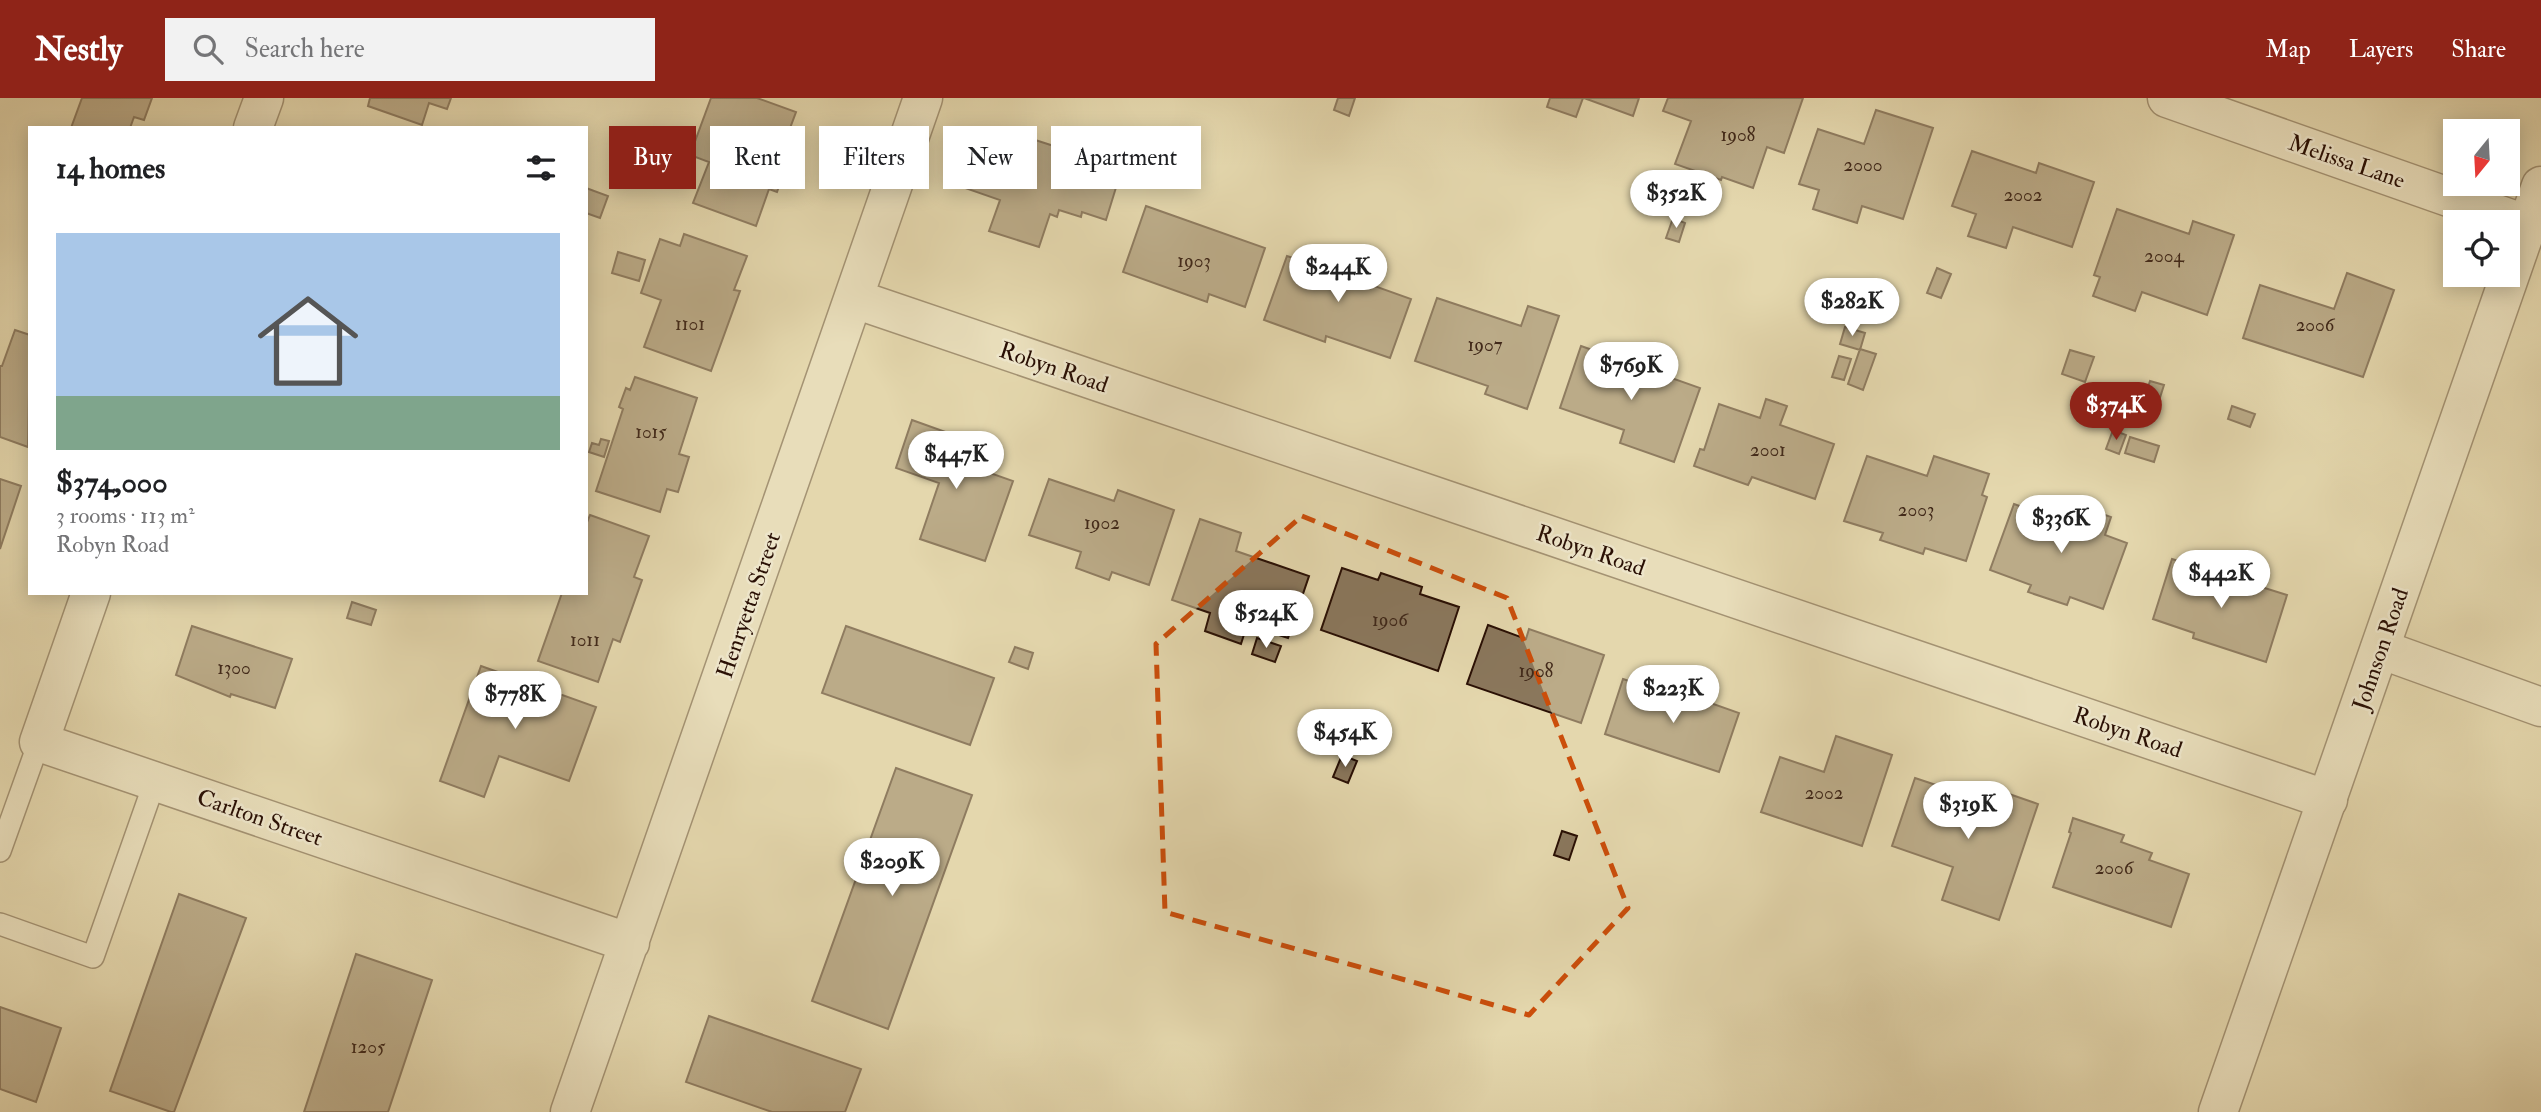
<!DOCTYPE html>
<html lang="en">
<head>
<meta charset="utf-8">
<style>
	:root { --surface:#fff; --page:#f2f2f2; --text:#202124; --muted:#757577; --accent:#8f2418 }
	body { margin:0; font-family:"IM FELL Double Pica",serif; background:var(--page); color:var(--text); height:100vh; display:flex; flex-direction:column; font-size:26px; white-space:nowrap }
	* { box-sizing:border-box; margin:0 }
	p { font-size:23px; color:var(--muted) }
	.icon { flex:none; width:38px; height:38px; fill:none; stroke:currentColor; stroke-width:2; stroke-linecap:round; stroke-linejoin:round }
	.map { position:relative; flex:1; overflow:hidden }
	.sheet { position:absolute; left:28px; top:28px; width:560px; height:469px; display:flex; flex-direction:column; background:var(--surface); border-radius:0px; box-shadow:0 4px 18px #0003 }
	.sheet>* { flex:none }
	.banner { position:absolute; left:609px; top:28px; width:665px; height:63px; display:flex; gap:14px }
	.needle { width:46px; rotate:198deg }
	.fabs { position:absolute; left:2443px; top:21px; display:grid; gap:14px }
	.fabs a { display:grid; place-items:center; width:77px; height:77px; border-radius:0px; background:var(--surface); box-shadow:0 4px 18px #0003; font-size:35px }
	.price { position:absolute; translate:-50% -60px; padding:0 16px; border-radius:24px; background:#fff; color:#222; font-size:23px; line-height:46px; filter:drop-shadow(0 2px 4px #0008) }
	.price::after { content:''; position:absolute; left:50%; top:42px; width:21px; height:16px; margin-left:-10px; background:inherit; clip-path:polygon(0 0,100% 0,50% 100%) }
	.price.on { background:var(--accent); color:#fff }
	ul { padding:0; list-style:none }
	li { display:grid; align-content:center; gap:14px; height:371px; padding:0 28px }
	li span { display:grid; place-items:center; height:217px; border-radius:0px; color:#555 }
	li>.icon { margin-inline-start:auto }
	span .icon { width:126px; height:126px; fill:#fffc; stroke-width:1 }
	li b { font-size:30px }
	h2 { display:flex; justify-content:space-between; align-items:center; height:84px; padding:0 28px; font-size:30px }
	.tag { padding:0 24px; border-radius:0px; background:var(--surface); box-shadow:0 4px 18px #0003; font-size:24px; line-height:63px }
	.tag.on { background:var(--accent); color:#fff }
	header { display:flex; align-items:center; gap:42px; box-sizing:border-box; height:98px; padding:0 35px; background:var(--accent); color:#fff }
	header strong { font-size:33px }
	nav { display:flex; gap:38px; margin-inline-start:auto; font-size:24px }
	.search { width:490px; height:63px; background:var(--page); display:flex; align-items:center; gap:18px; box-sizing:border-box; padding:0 24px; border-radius:0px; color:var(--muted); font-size:26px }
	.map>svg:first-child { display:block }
	.building { fill:#8a775c; stroke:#290f04; stroke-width:2 }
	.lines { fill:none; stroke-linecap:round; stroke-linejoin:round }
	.service-casing { stroke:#58412e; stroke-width:24 }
	.minor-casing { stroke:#58412e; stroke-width:41 }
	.tertiary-casing { stroke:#58412e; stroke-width:41 }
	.service { stroke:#ede5ca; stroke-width:21 }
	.minor { stroke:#ede5ca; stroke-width:38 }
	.tertiary { stroke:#ede5ca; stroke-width:38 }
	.marked { fill:none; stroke:#cb4e0b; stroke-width:5; stroke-dasharray:14 9; stroke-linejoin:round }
	.labels { text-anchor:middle; stroke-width:5; stroke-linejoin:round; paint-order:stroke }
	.number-label { font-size:19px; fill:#41291a }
	.street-label { font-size:23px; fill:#290f04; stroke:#ede5ca }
</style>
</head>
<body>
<header>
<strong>Nestly</strong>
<div class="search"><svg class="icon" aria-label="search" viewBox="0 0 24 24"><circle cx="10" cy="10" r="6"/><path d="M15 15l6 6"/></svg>Search here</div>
<nav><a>Map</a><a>Layers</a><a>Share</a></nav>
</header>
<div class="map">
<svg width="2541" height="1014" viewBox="0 0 2541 1014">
	<rect width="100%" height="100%" fill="#e4d7ad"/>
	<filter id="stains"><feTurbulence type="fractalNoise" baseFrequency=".00286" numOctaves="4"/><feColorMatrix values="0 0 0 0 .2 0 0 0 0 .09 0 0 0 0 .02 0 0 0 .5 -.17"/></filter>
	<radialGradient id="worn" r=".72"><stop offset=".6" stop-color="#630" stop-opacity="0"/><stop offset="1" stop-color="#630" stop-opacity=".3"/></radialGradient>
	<!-- building -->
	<path class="building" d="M82,0h70l-8,22 -10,-3 -4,11h-59z
		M370,0h81l-4,11 -18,-6 -7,22 -54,-19z
		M711,0h46l39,14 -13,35 9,3 -15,42 -8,-3 -13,37 -63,-23 16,-41 -19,-7z
		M1338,0h17l-6,18 -15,-6z
		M1550,0h33l-7,19 -29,-10z
		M1584,0h55l-6,18z
		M1668,0h135l-19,55 -17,-6 -14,41 -31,-11 -1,3 -46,-16 16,-43 -28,-10z
		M1876,12l57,18 -30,91 -41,-13 -5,17 -44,-14 6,-19 -20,-6 19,-55 46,15z
		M1029,40l93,30 -16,52 -24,-8 -1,5 -22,-7 -2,7 -7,-3 -11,33 -50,-16 11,-31 -35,-12 7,-20 20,7 8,-22 22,7z
		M1972,53l64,22 3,-10 55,19 -22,65 -59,-20 -7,21 -38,-12 8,-22 -24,-8z
		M586,90l22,8 -8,22 -14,-5z
		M1146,108l119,42 -20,59 -36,-13 -2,8 -84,-30z
		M2117,111l72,25 4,-13 41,14 -27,80 -65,-23 -7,19 -42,-15 7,-19 -6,-2z
		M1673,120l12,5 -6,19 -13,-4z
		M684,136l63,22 -13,34 6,1 -29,80 -67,-24 17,-47 -20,-7 19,-54 20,7z
		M1337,150l34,12 -8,22 48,17 -21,59 -64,-22 -1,6 -61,-22 23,-64 43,14z
		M618,154l27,8 -6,21 -27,-8z
		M1937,170l14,6 -10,24 -14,-5z
		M2347,175l47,17 -31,87 -120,-39 17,-53 74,24z
		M1865,187l14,5 -9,21 -14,-6z
		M1437,200l84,28 7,-20 31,10 -32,93 -42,-15 3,-8 -73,-25z
		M1845,229l20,6 -5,17 -20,-6z
		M15,232l15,5 -2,112 -28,-10v-71h2z
		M1581,248l119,42 -26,74 -54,-19 4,-13 -64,-22z
		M1860,251l16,5 -13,36 -15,-6z
		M2070,252l24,7 -9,25 -23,-8z
		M1839,258l12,3 -7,21 -12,-3z
		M635,279l62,21 -18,56 10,3 -11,35 -11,-3 -7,23 -64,-21 27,-82 -4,-2 7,-19 4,2z
		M2150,283l14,4 -7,22 -14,-4z
		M1766,301l21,7 -7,19 54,19 -19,55 -63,-22 -4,8 -54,-19 6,-17 4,1 15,-46 41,14z
		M2232,308l23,8 -5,13 -22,-8z
		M912,322l56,20 -5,14 27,10 -3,8 26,9 -28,80 -65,-22 19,-56 -43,-15z
		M2113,332l13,5 -7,19 -13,-5z
		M2130,339l29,9 -5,16 -29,-9z
		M601,341l8,2 -5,16 -15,-5 3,-9 7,2z
		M1867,358l60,20 7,-20 55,18 -7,21 5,2 -21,64 -41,-13 -2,6 -43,-14 3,-7 -39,-12z
		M0,381l21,7 -21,63z
		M1049,381l65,22 4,-11 56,20 -25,75 -37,-13 -3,8 -33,-12 5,-16 -52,-17z
		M2014,406l54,20 7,-20 36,13 -6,18 22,8 -24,66 -33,-12 -3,8 -39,-13 3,-7 -41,-15z
		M590,417l59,21 -15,41 8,3 -22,62 -7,-3 -15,43 -60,-21 24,-68h24v-68z
		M1200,421l41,14 -5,18 73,25 -21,62 -41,-13 -6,19 -36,-13 5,-18 -38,-13z
		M2172,461l115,36 -21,67 -73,-24 1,-5 -41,-14z
		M1342,470l36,12 3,-7 41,14 -2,7 39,13 -21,64 -117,-41z
		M352,504l24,8 -5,15 -24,-7z
		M1488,527l38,14 3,-10 75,26 -23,68 -114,-39z
		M192,528l100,33 -17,49 -44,-14 -1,3 -54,-22z
		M846,528l148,52 -24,67 -148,-52z
		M1257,540l24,8 -6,16 -23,-8z
		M1015,549l18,6 -5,16 -19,-7z
		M481,568l115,41 -27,74 -70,-25 -15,41 -44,-16z
		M1623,581l63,21 2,-5 51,18 -20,59 -114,-38z
		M1836,638l56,19 -30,91 -101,-34 19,-55 44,15z
		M1342,657l15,6 -9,22 -15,-6z
		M896,670l76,27 -84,234 -76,-28z
		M1915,680l72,24 5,-14 46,16 -39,116 -57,-20 11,-33 -61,-21z
		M2073,720l51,17 -3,7 31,11 -3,7 40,14 -18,53 -118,-40 18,-54 -2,-1z
		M1562,733l15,5 -8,24 -15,-5z
		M179,796l67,24 -72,194h-3l-61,-21z
		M356,856l76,26 -44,132h-84z
		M0,909l61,21 -25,74 -36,-13z
		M709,918l152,53 -16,43h-73l-86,-30z"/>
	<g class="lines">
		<!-- service casing -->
		<g class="service-casing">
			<path id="service" d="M0,753l39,-109
				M0,826l93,33 62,-176"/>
		</g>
		<!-- minor casing -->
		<g class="minor-casing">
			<path id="minor" d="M2167,0l361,127
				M253,30l11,-30
				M855,201l1473,501
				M91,495l-52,149 591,201
				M2380,551l161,58
				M570,1014l353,-1014"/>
		</g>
		<!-- tertiary casing -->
		<g class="tertiary-casing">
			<path id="tertiary" d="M2218,1014l323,-926"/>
		</g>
		<!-- service -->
		<use href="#service" class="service"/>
		<!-- minor -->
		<use href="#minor" class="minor"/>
		<!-- tertiary -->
		<use href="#tertiary" class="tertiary"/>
	</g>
	<!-- marked area -->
	<path d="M0 0H2541V1014H0ZM1302,418l205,82 121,310 -99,107 -364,-103 -9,-268z" fill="#e4d7ad" fill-opacity=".55" fill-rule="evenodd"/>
	<path class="marked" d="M1302,418l205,82 121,310 -99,107 -364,-103 -9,-268z"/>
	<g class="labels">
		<!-- number labels -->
		<g class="number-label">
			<text x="1738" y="43">1908</text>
			<text x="1863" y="73">2000</text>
			<text x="2023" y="103">2002</text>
			<text x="2164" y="164">2004</text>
			<text x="1194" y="169">1903</text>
			<text x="690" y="232">1101</text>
			<text x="2315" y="233">2006</text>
			<text x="1485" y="253">1907</text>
			<text x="651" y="340">1015</text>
			<text x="1768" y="358">2001</text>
			<text x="1916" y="418">2003</text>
			<text x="1102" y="431">1902</text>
			<text x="1390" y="528">1906</text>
			<text x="585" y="548">1011</text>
			<text x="234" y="576">1300</text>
			<text x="1536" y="579">1908</text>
			<text x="1824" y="701">2002</text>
			<text x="2114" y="776">2006</text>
			<text x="368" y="955">1205</text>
		</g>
		<!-- street labels -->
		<g class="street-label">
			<text transform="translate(2347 63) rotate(19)" y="8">Melissa Lane</text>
			<text transform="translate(1054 269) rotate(19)" y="8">Robyn Road</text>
			<text transform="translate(1591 452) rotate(19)" y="8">Robyn Road</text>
			<text transform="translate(748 507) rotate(-71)" y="8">Henryetta Street</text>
			<text transform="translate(2380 551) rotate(-71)" y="8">Johnson Road</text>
			<text transform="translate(2128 634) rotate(19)" y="8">Robyn Road</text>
			<text transform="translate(260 719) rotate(19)" y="8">Carlton Street</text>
		</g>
	</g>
	<rect width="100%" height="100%" filter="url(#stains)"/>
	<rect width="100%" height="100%" fill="url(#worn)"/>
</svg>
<div class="fabs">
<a><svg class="needle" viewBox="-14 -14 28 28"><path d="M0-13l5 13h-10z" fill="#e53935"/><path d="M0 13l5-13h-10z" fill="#757577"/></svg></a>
<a><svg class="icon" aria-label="locate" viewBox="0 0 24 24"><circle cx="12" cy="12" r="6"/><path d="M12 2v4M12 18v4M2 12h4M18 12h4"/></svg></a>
</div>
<b class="price" style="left:1676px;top:132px">$352K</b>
<b class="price" style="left:1338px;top:206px">$244K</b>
<b class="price" style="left:1852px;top:240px">$282K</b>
<b class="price" style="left:1631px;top:304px">$769K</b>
<b class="price on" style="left:2116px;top:344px">$374K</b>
<b class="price" style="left:956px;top:393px">$447K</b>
<b class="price" style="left:2061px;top:457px">$336K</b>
<b class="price" style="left:2221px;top:512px">$442K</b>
<b class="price" style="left:1266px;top:552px">$524K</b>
<b class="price" style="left:1673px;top:627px">$223K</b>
<b class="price" style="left:515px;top:633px">$778K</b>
<b class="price" style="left:1345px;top:671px">$454K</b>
<b class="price" style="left:1968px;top:743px">$319K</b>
<b class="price" style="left:892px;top:800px">$209K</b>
<div class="banner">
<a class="tag on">Buy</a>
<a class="tag">Rent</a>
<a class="tag">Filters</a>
<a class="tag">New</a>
<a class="tag">Apartment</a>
</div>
<section class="sheet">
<h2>14 homes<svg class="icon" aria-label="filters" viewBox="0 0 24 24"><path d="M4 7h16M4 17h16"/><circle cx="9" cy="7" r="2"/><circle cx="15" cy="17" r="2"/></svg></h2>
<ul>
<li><span style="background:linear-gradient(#a9c7e8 75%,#7fa58c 0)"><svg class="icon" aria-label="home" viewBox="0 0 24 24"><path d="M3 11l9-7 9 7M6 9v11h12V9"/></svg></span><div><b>$374,000</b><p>3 rooms · 113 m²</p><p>Robyn Road</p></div></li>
</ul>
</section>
</div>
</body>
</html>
